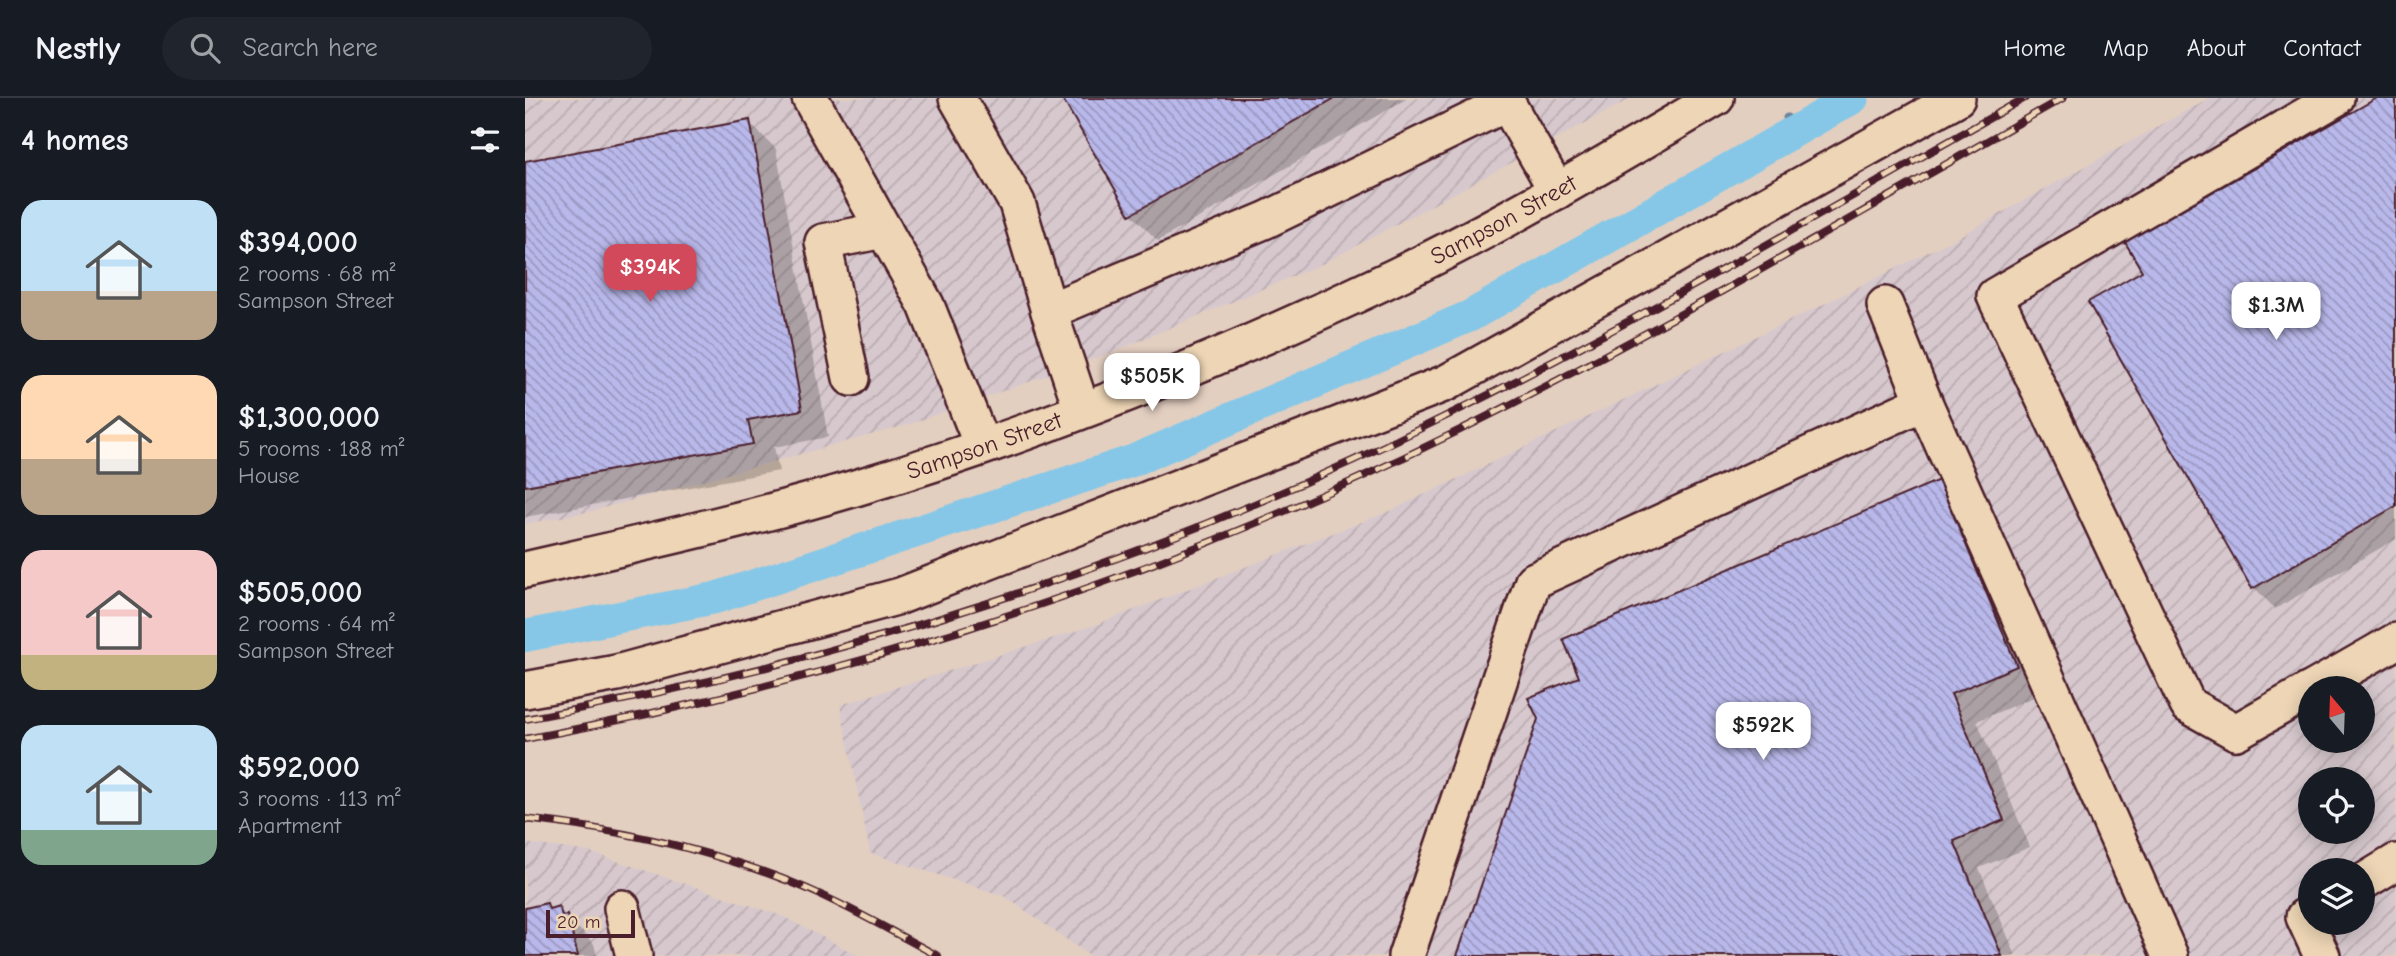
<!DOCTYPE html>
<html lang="en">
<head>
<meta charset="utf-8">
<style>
	:root { --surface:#171b24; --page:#20242c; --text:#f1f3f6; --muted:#9ea1a6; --line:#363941; --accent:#d1495b }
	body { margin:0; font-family:"Comic Neue",sans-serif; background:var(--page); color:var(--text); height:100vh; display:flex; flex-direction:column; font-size:26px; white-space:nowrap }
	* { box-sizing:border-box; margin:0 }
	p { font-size:23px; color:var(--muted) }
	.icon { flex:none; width:38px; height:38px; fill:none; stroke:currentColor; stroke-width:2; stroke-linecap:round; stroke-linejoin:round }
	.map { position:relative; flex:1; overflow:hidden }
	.details { display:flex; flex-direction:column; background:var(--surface); width:525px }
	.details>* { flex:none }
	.needle { width:46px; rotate:341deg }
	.buttons { position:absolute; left:1773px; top:578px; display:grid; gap:14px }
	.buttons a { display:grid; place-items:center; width:77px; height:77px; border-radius:50%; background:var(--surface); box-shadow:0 4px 18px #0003; font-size:35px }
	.scale { position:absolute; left:21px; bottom:18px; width:89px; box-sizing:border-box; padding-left:7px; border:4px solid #4a1f2b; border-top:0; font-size:19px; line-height:24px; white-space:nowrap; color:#4a1f2b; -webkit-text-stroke:5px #edd5b5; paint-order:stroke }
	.price { position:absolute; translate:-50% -60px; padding:0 16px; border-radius:14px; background:#fff; color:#222; font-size:23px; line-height:46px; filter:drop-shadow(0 2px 4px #0008) }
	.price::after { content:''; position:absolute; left:50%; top:42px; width:21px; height:16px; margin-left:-10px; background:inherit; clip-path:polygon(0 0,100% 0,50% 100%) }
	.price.on { background:var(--accent); color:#fff }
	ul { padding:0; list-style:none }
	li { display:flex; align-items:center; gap:21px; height:175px; padding:0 21px }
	li span { display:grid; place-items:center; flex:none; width:196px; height:140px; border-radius:21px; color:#555 }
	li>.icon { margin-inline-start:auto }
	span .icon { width:84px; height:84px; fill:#fffc; stroke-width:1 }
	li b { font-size:30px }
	h2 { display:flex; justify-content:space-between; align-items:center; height:84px; padding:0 21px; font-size:30px }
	header { display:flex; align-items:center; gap:42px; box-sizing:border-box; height:98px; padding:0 35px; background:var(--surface); border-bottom:2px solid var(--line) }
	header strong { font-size:33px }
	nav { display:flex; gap:38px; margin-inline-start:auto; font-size:24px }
	.search { width:490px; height:63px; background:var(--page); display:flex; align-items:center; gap:18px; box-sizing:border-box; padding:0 24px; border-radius:38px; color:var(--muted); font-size:26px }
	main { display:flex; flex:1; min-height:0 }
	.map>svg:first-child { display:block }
	.industrial { fill:url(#industrial-furrows); fill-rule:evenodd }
	.shadow { fill:#0003 }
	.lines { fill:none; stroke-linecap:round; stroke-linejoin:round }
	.stream { stroke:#6e849c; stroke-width:9 }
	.canal { stroke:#86c7e7; stroke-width:32 }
	.building { fill:url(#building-back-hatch); stroke:#4a1f2b; stroke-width:2 }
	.minor-casing { stroke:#4a1f2b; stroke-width:40 }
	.minor { stroke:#edd5b5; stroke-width:35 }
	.rail-casing { stroke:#4a1f2b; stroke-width:8 }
	.rail { stroke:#edd5b5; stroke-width:5; stroke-dasharray:16; stroke-linecap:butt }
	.labels { text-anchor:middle; stroke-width:5; stroke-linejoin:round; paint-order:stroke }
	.street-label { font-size:24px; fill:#4a1f2b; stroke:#edd5b5 }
</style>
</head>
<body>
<header>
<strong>Nestly</strong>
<div class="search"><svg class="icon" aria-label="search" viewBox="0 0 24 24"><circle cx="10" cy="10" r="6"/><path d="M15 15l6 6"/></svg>Search here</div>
<nav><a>Home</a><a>Map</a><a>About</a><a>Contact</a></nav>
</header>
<main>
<section class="details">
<h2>4 homes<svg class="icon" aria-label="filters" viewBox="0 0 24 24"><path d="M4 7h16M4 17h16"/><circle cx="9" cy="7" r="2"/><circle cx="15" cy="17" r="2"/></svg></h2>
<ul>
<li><span style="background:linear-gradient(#bfe0f5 65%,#b9a48a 0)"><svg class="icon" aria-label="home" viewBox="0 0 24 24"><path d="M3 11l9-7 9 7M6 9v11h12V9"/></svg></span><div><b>$394,000</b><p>2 rooms · 68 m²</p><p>Sampson Street</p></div></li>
<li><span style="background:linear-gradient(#ffd9b3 60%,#b9a48a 0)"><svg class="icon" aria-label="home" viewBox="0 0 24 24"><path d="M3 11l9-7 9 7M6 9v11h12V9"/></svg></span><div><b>$1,300,000</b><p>5 rooms · 188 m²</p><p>House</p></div></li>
<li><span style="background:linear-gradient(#f6c9c9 75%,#c2b280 0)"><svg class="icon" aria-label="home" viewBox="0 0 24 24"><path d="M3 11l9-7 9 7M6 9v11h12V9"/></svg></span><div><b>$505,000</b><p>2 rooms · 64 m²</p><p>Sampson Street</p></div></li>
<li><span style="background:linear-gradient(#bfe0f5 75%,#7fa58c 0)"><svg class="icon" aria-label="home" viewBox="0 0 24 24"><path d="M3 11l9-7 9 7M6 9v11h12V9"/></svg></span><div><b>$592,000</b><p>3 rooms · 113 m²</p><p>Apartment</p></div></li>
</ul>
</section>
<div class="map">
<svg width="1871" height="858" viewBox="0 0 1871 858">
	<defs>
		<pattern id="industrial-furrows" width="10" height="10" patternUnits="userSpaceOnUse" patternTransform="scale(1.75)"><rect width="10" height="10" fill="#d6c8cd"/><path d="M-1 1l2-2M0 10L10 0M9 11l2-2" fill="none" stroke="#b9abb0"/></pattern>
		<pattern id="building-back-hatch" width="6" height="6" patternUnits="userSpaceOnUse" patternTransform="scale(1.75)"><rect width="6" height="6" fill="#b9b8ea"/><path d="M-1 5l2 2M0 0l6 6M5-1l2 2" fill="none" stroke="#9895be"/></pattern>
	</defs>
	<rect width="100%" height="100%" fill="#e3cfc0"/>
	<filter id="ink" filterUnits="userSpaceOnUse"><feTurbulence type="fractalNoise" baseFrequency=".0143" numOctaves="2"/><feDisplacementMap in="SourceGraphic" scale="14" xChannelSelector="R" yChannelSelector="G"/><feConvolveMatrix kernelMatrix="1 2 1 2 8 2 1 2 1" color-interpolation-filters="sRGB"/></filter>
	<g filter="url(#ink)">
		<!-- industrial -->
		<path class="industrial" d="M0,0h1107l-308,165 -211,89 -209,74 -312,85 -67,13z
			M1684,0h187v858h-1306l-86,-60 -134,-43 -30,-148 255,-80 295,-114 426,-203 144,-72zM1785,590h53v52h-53zM1785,681h53v52h-53zM1785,772h53v52h-53z
			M0,745l65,9 192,64 77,40h-334z"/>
		<!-- shadow -->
		<path class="shadow" d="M539,0h344l-250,143 -27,-27z
			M1855,0h16v441l-121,70 -21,-22 -110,-315z
			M224,24l27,27 52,288 -54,10 5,24 -254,46v-354z
			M1413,384l27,27 78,184 -66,28 53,126 -51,21 37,88h-557l80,-237 42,-41z
			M22,807l5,5 6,-2 36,36 3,12h-72v-46z"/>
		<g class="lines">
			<!-- stream -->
			<path class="stream" d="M1262,20l10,12
				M515,383l4,9"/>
			<!-- canal -->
			<path class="canal" d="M0,538l190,-38 417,-137 338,-145 383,-218"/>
		</g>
		<!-- building -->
		<path class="building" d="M537,0h273l-205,117z
			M1852,0h19v408l-144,83 -164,-287 54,-31 -17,-29z
			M225,22l52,290 -54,10 5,24 -228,42v-325z
			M1414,382l78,186 -66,28 53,126 -50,21 48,115h-545l81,-237 -10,-21 51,-21 -16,-38z
			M22,805l2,6 10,-3 3,10 5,-1 11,41h-53v-48z"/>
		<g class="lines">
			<!-- minor casing -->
			<g class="minor-casing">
				<g id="minor">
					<path d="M285,0l116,207 56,140"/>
					<path d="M432,0l60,105 32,108"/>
					<path d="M1360,207l39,97"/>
					<path d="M326,280l-28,-136 61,-12"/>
					<path d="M557,312l-33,-99 217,-91 241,-117 50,88"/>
					<path id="s1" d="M0,472c109,-25 219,-49 327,-81 185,-55 368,-129 542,-212 110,-53 217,-117 322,-179"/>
					<path d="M1789,590l82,-47"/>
					<path d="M0,592l92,-17 283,-77 546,-213 511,-285"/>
					<path d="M1785,592l-74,42 -48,-27 -193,-409 341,-198"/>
					<path d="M1838,784l33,-20"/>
					<path d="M97,810l12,48"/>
					<path d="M1785,815l-6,4 18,39"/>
					<path d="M881,858l127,-375 391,-179 246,554"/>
				</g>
			</g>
			<!-- minor -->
			<use href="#minor" class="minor"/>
			<!-- rail casing -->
			<g class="rail-casing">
				<path id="rail" d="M0,621c316,-56 629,-158 917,-301 199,-98 390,-211 583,-320
					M0,641c320,-60 633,-160 925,-304 209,-103 410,-223 613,-337
					M0,721c84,9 170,27 250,57 56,20 110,52 163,80"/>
			</g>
			<!-- rail -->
			<use href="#rail" class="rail"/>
		</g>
	</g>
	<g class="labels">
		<!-- street labels -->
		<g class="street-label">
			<text dy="8" stroke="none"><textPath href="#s1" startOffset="1043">Sampson Street</textPath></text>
			<text dy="8" stroke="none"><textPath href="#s1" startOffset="476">Sampson Street</textPath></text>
		</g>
	</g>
</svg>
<div class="buttons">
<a><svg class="needle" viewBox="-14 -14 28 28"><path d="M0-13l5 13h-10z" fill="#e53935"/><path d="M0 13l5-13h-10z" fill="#9ea1a6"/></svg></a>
<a><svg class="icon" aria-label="locate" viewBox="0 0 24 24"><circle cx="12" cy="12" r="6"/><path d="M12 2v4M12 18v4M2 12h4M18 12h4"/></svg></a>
<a><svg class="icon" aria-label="layers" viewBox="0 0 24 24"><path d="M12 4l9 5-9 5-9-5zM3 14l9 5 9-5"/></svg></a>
</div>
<div class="scale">20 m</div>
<b class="price on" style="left:125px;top:206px">$394K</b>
<b class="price" style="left:1751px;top:244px">$1.3M</b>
<b class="price" style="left:627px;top:315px">$505K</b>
<b class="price" style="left:1238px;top:664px">$592K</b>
</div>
</main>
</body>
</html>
